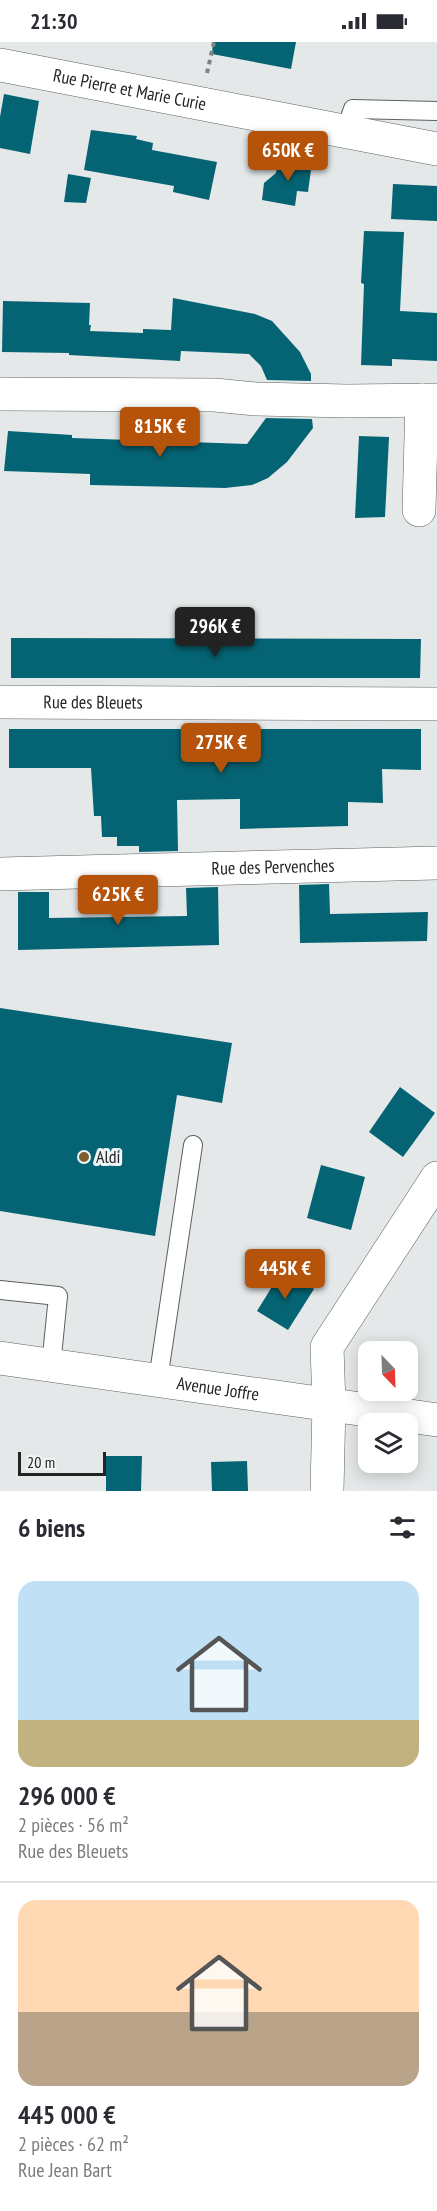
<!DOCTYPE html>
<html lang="fr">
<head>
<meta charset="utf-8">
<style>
	:root { --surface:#fff; --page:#f2f2f3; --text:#2b2b33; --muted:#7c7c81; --line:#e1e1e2; --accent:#b45309 }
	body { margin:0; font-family:"PT Sans Narrow",sans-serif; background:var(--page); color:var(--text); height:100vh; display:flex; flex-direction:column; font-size:22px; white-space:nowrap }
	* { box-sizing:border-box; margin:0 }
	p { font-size:20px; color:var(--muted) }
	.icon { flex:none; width:33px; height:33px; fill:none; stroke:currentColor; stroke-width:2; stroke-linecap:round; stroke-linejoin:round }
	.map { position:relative; height:1449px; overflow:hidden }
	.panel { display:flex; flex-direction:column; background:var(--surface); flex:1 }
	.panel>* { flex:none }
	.needle { width:39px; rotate:157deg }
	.fabs { position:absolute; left:358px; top:1299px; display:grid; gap:12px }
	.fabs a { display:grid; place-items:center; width:60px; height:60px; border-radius:12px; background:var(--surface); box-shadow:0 3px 15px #0003; font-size:30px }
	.scale { position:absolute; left:18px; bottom:15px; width:88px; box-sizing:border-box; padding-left:6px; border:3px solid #232424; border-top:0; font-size:16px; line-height:21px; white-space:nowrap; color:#232424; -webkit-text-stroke:4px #f1f5f6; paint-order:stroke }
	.price { position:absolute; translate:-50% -51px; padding:0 14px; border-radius:6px; background:var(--accent); color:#fff; font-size:20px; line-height:39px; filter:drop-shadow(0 2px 3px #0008) }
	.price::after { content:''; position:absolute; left:50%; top:36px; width:18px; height:14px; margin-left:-9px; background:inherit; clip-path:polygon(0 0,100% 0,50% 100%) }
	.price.on { background:#222; color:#fff }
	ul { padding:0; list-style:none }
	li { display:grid; align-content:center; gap:12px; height:318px; padding:0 18px }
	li+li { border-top:2px solid var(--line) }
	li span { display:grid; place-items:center; height:186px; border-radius:18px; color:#555 }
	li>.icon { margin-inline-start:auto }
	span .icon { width:108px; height:108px; fill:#fffc; stroke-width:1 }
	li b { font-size:26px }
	h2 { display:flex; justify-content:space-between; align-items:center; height:72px; padding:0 18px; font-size:26px }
	.status { display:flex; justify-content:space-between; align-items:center; height:42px; padding:0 30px; background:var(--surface); direction:ltr }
	.status svg { height:16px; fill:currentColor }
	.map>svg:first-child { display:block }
	.building { fill:#056473 }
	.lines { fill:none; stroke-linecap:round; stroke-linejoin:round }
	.lane-casing { stroke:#5c6060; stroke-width:20 }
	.street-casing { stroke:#5c6060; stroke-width:34 }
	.secondary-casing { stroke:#5c6060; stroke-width:34 }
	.path { stroke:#7f8182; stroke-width:4; stroke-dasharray:4.5 4.5; stroke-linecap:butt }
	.lane { stroke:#fff; stroke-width:18 }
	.street { stroke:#fff; stroke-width:33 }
	.secondary { stroke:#fff; stroke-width:33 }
	.poi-dot { fill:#7c5d32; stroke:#f1f5f6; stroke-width:2 }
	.labels { text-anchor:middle; stroke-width:6; stroke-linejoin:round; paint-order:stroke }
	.street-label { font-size:18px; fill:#232424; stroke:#f1f5f6 }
	.poi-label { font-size:18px; fill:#232424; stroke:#f1f5f6; text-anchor:start }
</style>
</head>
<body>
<div class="status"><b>21:30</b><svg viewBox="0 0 49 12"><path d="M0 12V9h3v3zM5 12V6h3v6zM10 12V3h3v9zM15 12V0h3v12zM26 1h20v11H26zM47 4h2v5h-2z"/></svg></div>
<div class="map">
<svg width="437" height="1449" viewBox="0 0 437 1449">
	<rect width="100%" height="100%" fill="#e4e8e9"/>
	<!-- building -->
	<path class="building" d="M213,0h83l-5,27 -79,-15z
		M4,52l35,7 -9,53 -30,-6v-31z
		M91,88l46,6 -1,3 17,4 -1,7 65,12 -8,38 -36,-8 1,-6 -90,-16z
		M279,115l33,5 -4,30 -11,-1 -2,15 -33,-6 2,-17 12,-10z
		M68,132l23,4 -5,25 -22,-1z
		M393,142l44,2v35l-46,-2z
		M364,189l40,1 -4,79 37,2v48l-45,-2v7l-31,-1 3,-81 -3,-1z
		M173,256l82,16 17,7 28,31 11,22v7l-44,-1 -6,-14 -12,-12 -68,-3 -1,10 -111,-6v-2l-67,-1 1,-51 87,2 -1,22h2l-1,6 53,2v-4l28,1z
		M266,376l46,1 1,9 -26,34 -19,16 -16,7 -27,3 -135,-3v-11l-86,-3 4,-40 64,4v3l175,6z
		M359,394l30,1 -4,80 -30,1z
		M11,596l410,1 -1,39h-409z
		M9,687h412v41l-39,-1 1,34 -35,-1v24l-108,3v-30l-63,1 1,51 -39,1v-6h-22v-9h-15l-1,-21h-7l-3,-48h-82z
		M329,842l1,30 98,-2 -1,29 -127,2 -1,-58z
		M218,845l1,58 -201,5v-58h31v26l138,-2 -1,-28z
		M0,966l232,35 -10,60 -45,-8 -22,141 -155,-25z
		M400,1045l35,26 -32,44 -34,-25z
		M321,1123l44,12 -14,53 -44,-12z
		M283,1227l31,20 -26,41 -31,-19z
		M106,1414h36l-1,35h-35z
		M247,1419l1,30h-36l-1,-29z"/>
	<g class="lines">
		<!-- lane casing -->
		<g class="lane-casing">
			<path id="lane" d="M345,89l8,-22 84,2
				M0,1248l58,6 -7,70
				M158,1338l35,-235"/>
		</g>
		<!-- street casing -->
		<g class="street-casing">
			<g id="street">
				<path id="s1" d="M0,23l437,84"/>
				<path d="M0,352l215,1 41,4 91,2 90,-1"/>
				<path d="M419,468l3,-110"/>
				<path id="s2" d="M0,660l437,2"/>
				<path id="s3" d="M0,832l437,-11"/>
				<path d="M327,1449l2,-87 -2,-57 110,-169"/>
			</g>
		</g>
		<!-- secondary casing -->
		<g class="secondary-casing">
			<g id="secondary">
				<path id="s4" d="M0,1316l437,62"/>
			</g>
		</g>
		<!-- path -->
		<path class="path" d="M207,31l7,-31"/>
		<!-- lane -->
		<use href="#lane" class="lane"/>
		<!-- street -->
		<use href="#street" class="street"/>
		<!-- secondary -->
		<use href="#secondary" class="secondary"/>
	</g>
	<!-- markers -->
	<circle class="poi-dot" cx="84" cy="1115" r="6"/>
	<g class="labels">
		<!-- street labels -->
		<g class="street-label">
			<text dy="6" stroke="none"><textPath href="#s1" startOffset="132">Rue Pierre et Marie Curie</textPath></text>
			<text dy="6" stroke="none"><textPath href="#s2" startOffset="93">Rue des Bleuets</textPath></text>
			<text dy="6" stroke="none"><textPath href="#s3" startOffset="273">Rue des Pervenches</textPath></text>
			<text dy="6" stroke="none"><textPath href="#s4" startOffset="220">Avenue Joffre</textPath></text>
		</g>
		<!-- poi labels -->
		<g class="poi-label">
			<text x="96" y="1121">Aldi</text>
		</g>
	</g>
</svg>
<div class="fabs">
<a><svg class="needle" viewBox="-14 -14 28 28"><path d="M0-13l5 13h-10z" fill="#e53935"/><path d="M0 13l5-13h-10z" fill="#7c7c81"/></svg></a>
<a><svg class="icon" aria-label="layers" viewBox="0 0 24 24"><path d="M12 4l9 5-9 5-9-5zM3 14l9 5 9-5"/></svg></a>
</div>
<div class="scale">20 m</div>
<b class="price" style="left:288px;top:140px">650K €</b>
<b class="price" style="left:160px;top:416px">815K €</b>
<b class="price on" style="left:215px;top:616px">296K €</b>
<b class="price" style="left:221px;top:732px">275K €</b>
<b class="price" style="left:118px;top:884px">625K €</b>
<b class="price" style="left:285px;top:1258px">445K €</b>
</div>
<section class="panel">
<h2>6 biens<svg class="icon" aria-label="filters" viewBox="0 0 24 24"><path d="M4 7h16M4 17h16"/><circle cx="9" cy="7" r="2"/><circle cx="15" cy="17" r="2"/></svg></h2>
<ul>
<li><span style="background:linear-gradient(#bfe0f5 75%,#c2b280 0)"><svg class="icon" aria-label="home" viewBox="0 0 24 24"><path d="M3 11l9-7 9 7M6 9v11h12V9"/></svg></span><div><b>296 000 €</b><p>2 pièces · 56 m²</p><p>Rue des Bleuets</p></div></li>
<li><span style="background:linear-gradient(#ffd9b3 60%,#b9a48a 0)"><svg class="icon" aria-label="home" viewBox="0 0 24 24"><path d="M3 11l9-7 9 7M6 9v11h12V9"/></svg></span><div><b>445 000 €</b><p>2 pièces · 62 m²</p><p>Rue Jean Bart</p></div></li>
</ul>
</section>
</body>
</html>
